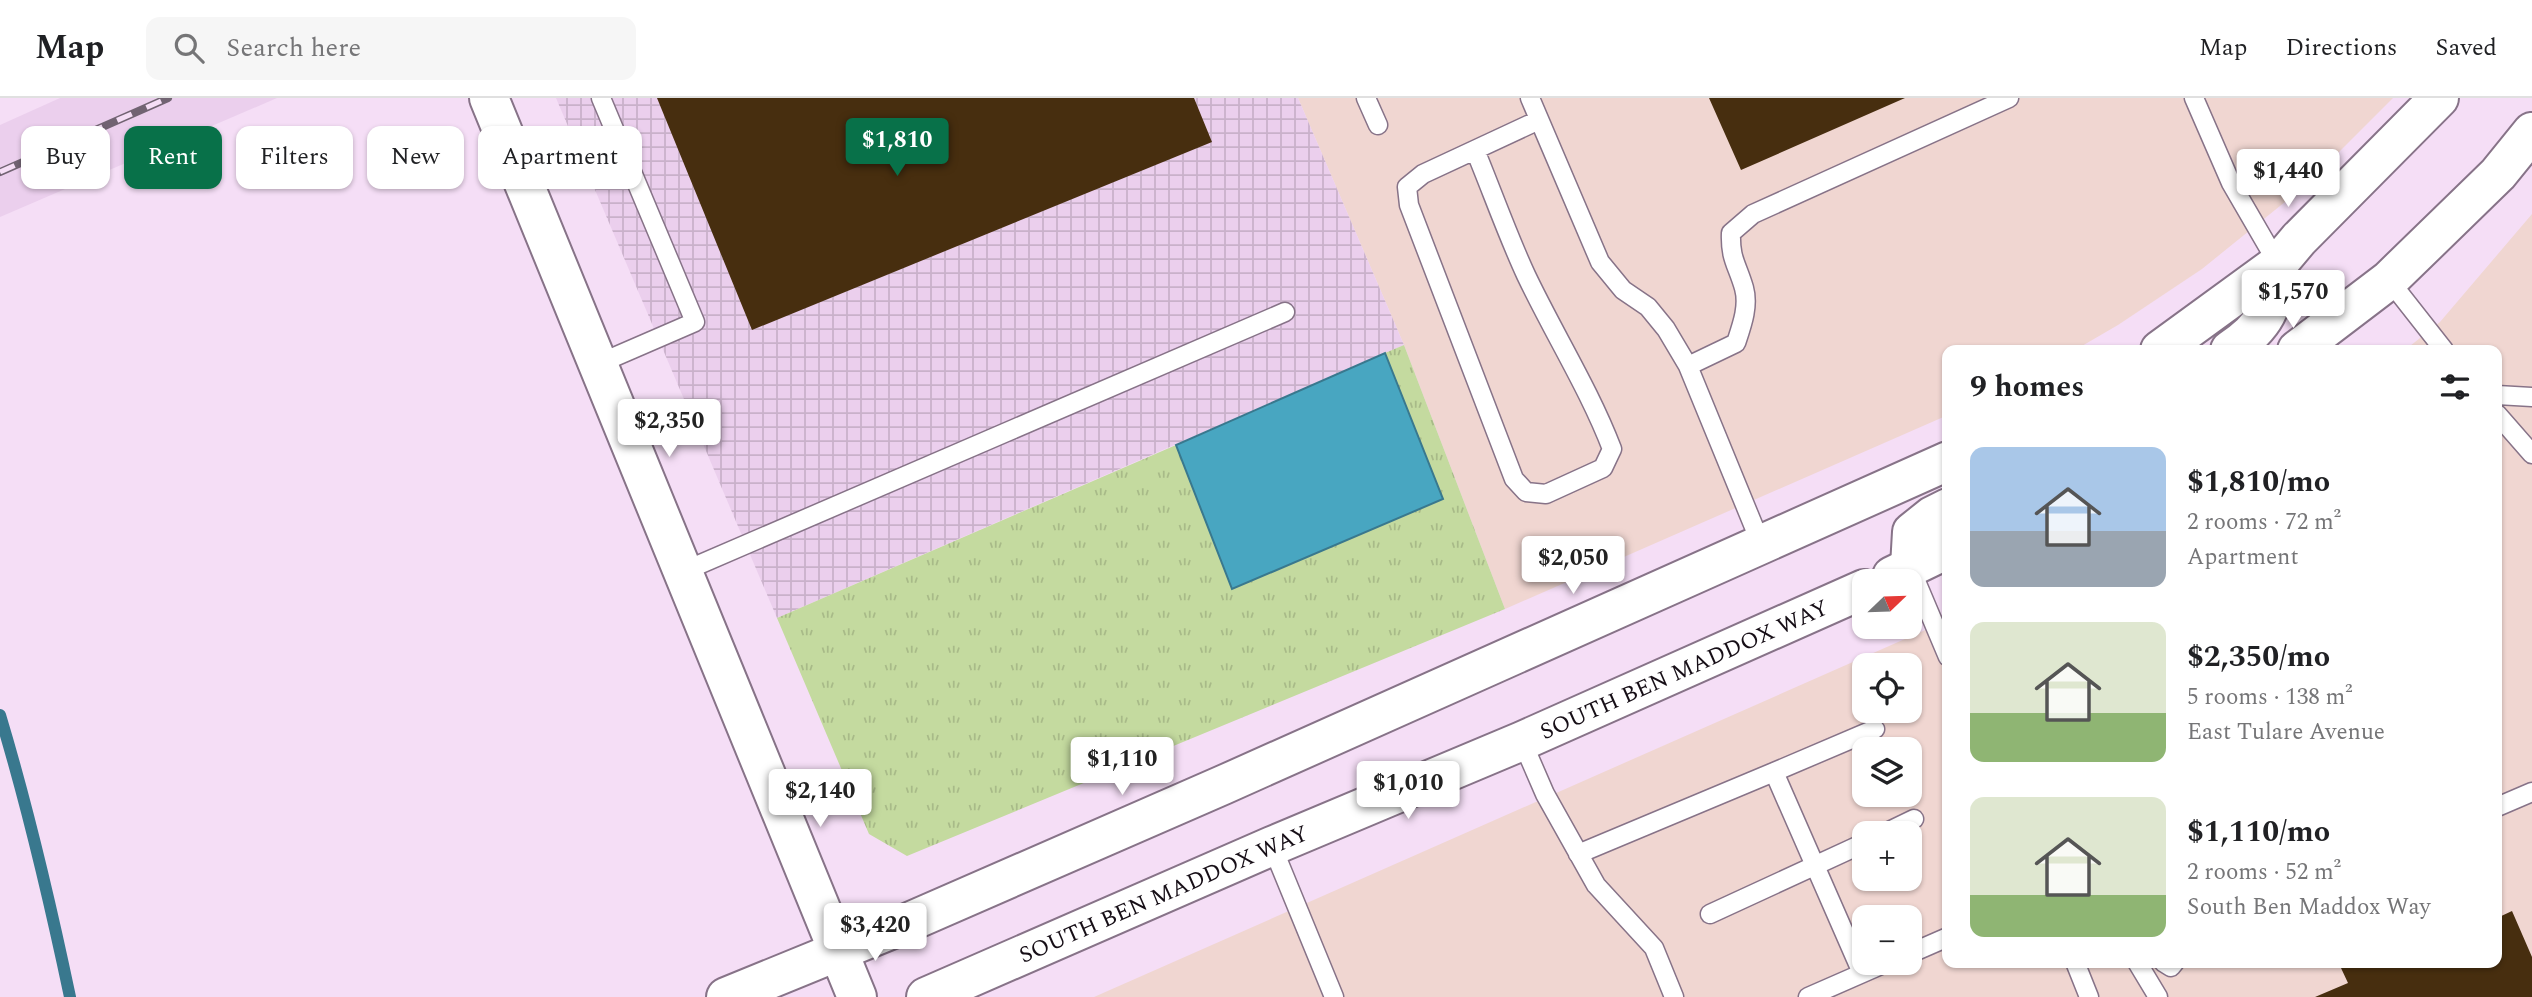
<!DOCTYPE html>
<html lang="en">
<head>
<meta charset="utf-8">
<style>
	:root { --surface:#fff; --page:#f6f6f6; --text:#202124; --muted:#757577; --line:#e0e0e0; --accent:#087149 }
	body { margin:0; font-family:Spectral,serif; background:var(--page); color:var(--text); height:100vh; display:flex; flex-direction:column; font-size:26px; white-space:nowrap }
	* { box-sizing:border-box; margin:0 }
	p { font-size:23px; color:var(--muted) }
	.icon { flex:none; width:38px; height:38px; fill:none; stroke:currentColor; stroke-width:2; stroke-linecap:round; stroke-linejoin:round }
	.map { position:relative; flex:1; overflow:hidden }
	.side { position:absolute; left:1942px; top:247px; width:560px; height:623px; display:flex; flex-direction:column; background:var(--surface); border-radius:14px; box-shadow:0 2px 5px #0004 }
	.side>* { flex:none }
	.top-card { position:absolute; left:21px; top:28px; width:665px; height:63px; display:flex; gap:14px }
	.needle { width:46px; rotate:67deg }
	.fabs { position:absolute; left:1852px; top:471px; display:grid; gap:14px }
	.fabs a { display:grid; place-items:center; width:70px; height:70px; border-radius:14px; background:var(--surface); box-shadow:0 2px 5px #0004; font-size:35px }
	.price { position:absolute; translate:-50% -60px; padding:0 16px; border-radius:7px; background:#fff; color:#222; font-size:23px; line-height:46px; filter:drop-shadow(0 2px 4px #0008) }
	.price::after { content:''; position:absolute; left:50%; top:42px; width:21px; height:16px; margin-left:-10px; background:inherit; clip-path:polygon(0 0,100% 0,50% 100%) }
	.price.active { background:var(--accent); color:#fff }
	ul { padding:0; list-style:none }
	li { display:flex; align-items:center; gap:21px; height:175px; padding:0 28px }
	li span { display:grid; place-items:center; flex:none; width:196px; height:140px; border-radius:14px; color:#555 }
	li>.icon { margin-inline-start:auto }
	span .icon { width:84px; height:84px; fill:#fffc; stroke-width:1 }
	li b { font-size:30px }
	h2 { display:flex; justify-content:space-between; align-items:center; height:84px; padding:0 28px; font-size:30px }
	.pill { padding:0 24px; border-radius:14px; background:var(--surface); box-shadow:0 2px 5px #0004; font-size:24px; line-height:63px }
	.pill.active { background:var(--accent); color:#fff }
	header { display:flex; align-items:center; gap:42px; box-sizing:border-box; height:98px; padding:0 35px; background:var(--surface); border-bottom:2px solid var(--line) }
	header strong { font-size:33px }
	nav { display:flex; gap:38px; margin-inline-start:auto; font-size:24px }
	.search { width:490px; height:63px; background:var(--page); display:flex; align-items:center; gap:18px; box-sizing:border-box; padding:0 24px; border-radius:14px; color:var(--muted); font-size:26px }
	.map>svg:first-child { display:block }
	.commercial { fill:#f0d6d1; fill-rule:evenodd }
	.industrial { fill:url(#industrial-grid) }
	.built { fill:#ebcfed }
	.grass { fill:url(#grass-tufts) }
	.water { fill:#48a6c1; stroke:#39788e; stroke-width:2 }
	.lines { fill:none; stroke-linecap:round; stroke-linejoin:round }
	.stream { stroke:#39788e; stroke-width:12 }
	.building { fill:#472e0f }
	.lane-casing { stroke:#877388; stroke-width:21 }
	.secondary-casing { stroke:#877388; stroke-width:42 }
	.lane { stroke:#fff; stroke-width:18 }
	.secondary { stroke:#fff; stroke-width:38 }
	.rail-casing { stroke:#716372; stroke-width:8 }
	.rail { stroke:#f5def6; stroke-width:5; stroke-dasharray:16; stroke-linecap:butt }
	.labels { text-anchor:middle; stroke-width:7; stroke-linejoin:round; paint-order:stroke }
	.street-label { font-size:23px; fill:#160e16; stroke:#f5def6 }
</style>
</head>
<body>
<header>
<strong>Map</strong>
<div class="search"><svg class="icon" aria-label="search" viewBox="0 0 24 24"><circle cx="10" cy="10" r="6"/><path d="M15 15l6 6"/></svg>Search here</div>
<nav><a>Map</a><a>Directions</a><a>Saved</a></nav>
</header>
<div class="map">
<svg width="2532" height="899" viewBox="0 0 2532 899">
	<defs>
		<pattern id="industrial-grid" width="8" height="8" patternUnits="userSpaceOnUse" patternTransform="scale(1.75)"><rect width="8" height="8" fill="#ebcfed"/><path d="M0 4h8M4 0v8" fill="none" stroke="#c9b1ca"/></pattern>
		<pattern id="grass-tufts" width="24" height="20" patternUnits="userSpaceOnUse" patternTransform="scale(1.75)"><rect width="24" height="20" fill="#c4da9f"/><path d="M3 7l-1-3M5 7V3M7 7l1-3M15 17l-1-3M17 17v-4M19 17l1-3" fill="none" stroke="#a8ba88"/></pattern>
	</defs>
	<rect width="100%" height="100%" fill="#f5def6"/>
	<!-- commercial -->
	<path class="commercial" d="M1298,0h1095l-86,86 -105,85 -84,56 -43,25h-127v65l-443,194 -101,-264z
		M2532,116v783h-1438l854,-377v342h549v-612h-92l35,-28zM1864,567h45v45h-45zM1864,651h45v45h-45zM1864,735h45v45h-45zM1864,819h45v45h-45z"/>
	<!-- industrial -->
	<path class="industrial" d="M556,0h742l106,247 -627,273z"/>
	<!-- built -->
	<path class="built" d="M60,0h217l-277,119v-92z"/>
	<!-- grass -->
	<path class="grass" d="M1404,247l101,264 -598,247 -38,-22 -92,-216 399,-173 56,144 210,-90 -57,-146z"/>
	<!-- water -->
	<path class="water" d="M1385,255l58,146 -211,90 -56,-144z"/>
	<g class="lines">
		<!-- stream -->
		<path class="stream" d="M0,617c28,93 50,187 70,282"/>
	</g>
	<!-- building -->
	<path class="building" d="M657,0h537l18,44 -460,188z
		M1709,0h196l-164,72z
		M2512,813l20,46v40h-217l33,-14 -7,-15 6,-6h150v-44z"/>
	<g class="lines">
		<!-- lane casing -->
		<g class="lane-casing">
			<path id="lane" d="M1366,0l12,27
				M1530,0l70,164 23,28 25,17 18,22 22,37
				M2194,0l37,85 47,81
				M1475,52c17,41 32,84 51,125 28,59 63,114 86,174l-9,19 -57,26 -20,-2 -12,-13 -105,-274 -2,-18 16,-13 116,-54
				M2389,182l55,70
				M598,266l97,-42 -94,-224
				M2497,297l35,2
				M2497,316l35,40
				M1761,446l-73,-178 48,-23c6,-18 13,-37 8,-55 -7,-24 -14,-29 -13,-55l22,-19 256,-116
				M1910,469l38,90
				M682,474l603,-260
				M1522,643l23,53 51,91 58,63 20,49
				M1774,674l101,-43
				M2497,709l35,-15
				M1885,735l29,-14
				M1272,748l62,151
				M1578,756l196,-82 88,201
				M1710,816l154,-71
				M1909,856l39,-17
				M2075,864l14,35
				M2137,864l21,35
				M2163,864l8,5 4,-5
				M1808,899l80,-35"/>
		</g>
		<!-- secondary casing -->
		<g class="secondary-casing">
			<g id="secondary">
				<path d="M489,0l368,899"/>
				<path d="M2160,252l118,-86 21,-25 140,-141"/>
				<path d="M2230,252c36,-24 44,-43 48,-86"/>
				<path d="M2297,252l92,-70 109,-106 34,-42"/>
				<path d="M1910,469l2,-35 20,-16 16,-8"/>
				<path d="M1892,478l56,-27"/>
				<path d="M726,899l174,-71 323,-141 725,-324"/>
				<path id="s1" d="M926,899l346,-151 250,-105 342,-152"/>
			</g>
		</g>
		<!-- lane -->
		<use href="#lane" class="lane"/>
		<!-- secondary -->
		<use href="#secondary" class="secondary"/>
		<!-- rail casing -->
		<g class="rail-casing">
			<path id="rail" d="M0,74l168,-74"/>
		</g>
		<!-- rail -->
		<use href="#rail" class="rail"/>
	</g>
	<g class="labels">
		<!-- street labels -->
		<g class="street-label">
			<text dy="8" stroke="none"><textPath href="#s1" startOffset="826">SOUTH BEN MADDOX WAY</textPath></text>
			<text dy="8" stroke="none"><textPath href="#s1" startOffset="259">SOUTH BEN MADDOX WAY</textPath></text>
		</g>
	</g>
</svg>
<div class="fabs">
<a><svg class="needle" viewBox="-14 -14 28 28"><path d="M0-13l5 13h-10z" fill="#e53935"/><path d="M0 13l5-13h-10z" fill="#757577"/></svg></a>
<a><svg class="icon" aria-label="locate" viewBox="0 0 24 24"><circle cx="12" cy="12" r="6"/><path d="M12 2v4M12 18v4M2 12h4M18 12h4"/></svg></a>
<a><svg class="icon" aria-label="layers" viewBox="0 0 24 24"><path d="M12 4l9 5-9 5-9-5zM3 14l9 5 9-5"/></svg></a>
<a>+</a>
<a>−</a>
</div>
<b class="price active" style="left:897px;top:80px">$1,810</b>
<b class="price" style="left:2288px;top:111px">$1,440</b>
<b class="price" style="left:2293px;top:232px">$1,570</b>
<b class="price" style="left:669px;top:361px">$2,350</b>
<b class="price" style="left:1573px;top:498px">$2,050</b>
<b class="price" style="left:1122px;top:699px">$1,110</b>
<b class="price" style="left:1408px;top:723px">$1,010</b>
<b class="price" style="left:820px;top:731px">$2,140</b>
<b class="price" style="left:875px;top:865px">$3,420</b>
<div class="top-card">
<a class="pill">Buy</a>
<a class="pill active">Rent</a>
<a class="pill">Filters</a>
<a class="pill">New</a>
<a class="pill">Apartment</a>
</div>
<section class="side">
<h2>9 homes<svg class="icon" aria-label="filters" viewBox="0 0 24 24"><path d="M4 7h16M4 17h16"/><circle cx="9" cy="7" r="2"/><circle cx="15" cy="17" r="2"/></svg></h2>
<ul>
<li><span style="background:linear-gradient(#a9c7e8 60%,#9aa5b1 0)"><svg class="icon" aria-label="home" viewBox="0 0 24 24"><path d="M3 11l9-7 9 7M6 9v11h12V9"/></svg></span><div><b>$1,810/mo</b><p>2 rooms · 72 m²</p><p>Apartment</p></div></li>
<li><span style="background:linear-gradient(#dfe7d0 65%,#8fb573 0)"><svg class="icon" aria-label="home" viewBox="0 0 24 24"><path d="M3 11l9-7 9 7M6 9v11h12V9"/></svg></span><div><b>$2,350/mo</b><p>5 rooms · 138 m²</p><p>East Tulare Avenue</p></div></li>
<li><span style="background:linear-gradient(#dfe7d0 70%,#8fb573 0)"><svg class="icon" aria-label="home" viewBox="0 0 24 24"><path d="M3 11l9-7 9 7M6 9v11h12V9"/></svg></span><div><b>$1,110/mo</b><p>2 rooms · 52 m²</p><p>South Ben Maddox Way</p></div></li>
</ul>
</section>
</div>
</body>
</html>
